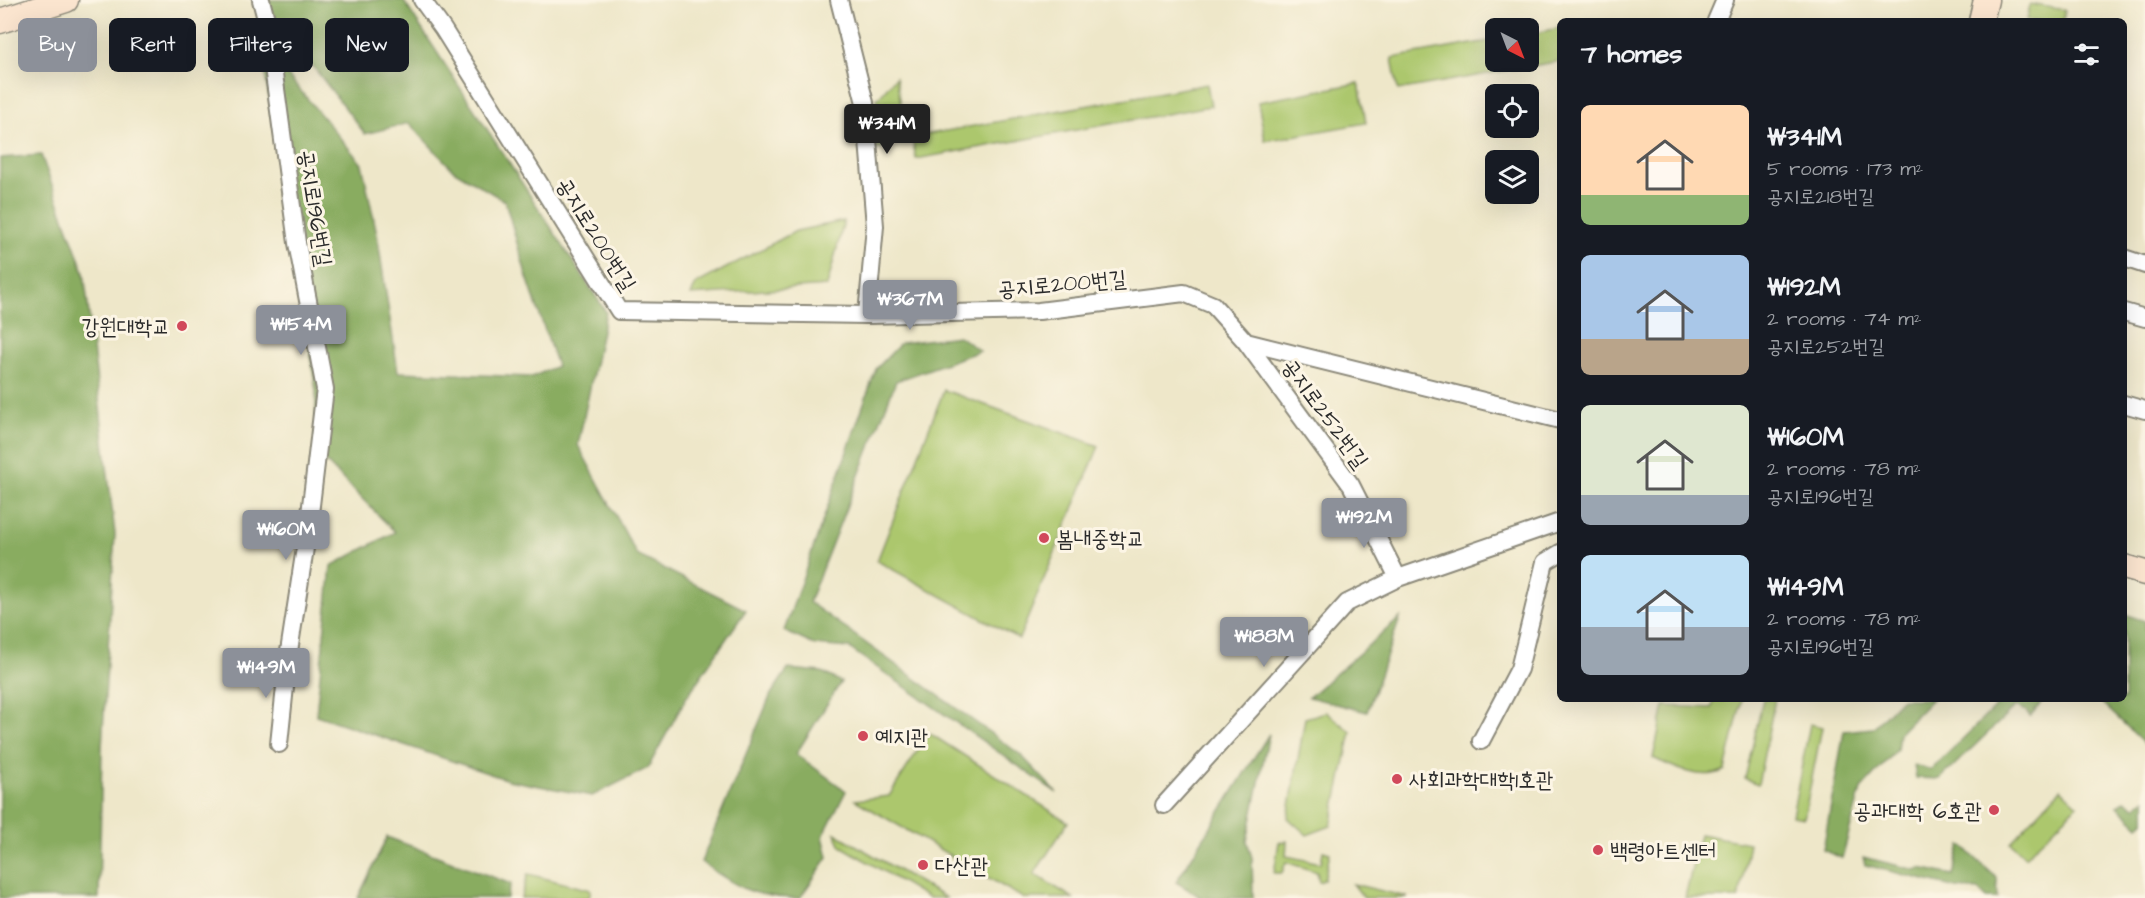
<!DOCTYPE html>
<html lang="en">
<head>
<meta charset="utf-8">
<style>
	:root { --surface:#171b24; --page:#242831; --text:#f1f3f6; --muted:#9ea1a6; --accent:#8c9099 }
	body { margin:0; font-family:"Architects Daughter","Poor Story",sans-serif; background:var(--page); color:var(--text); height:100vh; display:flex; flex-direction:column; font-size:22px; white-space:nowrap }
	* { box-sizing:border-box; margin:0 }
	p { font-size:20px; color:var(--muted) }
	.icon { flex:none; width:33px; height:33px; fill:none; stroke:currentColor; stroke-width:2; stroke-linecap:round; stroke-linejoin:round }
	.map { position:relative; flex:1; overflow:hidden }
	.drawer { position:absolute; left:1557px; top:18px; width:570px; height:684px; display:flex; flex-direction:column; background:var(--surface); border-radius:9px; box-shadow:0 6px 24px #0002 }
	.drawer>* { flex:none }
	.top-card { position:absolute; left:18px; top:18px; width:570px; height:54px; display:flex; gap:12px }
	.needle { width:39px; rotate:138deg }
	.tools { position:absolute; left:1485px; top:18px; display:grid; gap:12px }
	.tools a { display:grid; place-items:center; width:54px; height:54px; border-radius:9px; background:var(--surface); box-shadow:0 6px 24px #0002; font-size:30px }
	.price { position:absolute; translate:-50% -51px; padding:0 14px; border-radius:6px; background:var(--accent); color:#fff; font-size:20px; line-height:39px; filter:drop-shadow(0 2px 3px #0008) }
	.price::after { content:''; position:absolute; left:50%; top:36px; width:18px; height:14px; margin-left:-9px; background:inherit; clip-path:polygon(0 0,100% 0,50% 100%) }
	.price.current { background:#222; color:#fff }
	ul { padding:0; list-style:none }
	li { display:flex; align-items:center; gap:18px; height:150px; padding:0 24px }
	li span { display:grid; place-items:center; flex:none; width:168px; height:120px; border-radius:9px; color:#555 }
	li>.icon { margin-inline-start:auto }
	span .icon { width:72px; height:72px; fill:#fffc; stroke-width:1 }
	li b { font-size:26px }
	h2 { display:flex; justify-content:space-between; align-items:center; height:72px; padding:0 24px; font-size:26px }
	.tag { padding:0 21px; border-radius:9px; background:var(--surface); box-shadow:0 6px 24px #0002; font-size:21px; line-height:54px }
	.tag.current { background:var(--accent); color:#fff }
	.map>svg:first-child { display:block }
	.green { fill:#acc76d; stroke:#6c794c; stroke-width:1.5 }
	.forest { fill:#89ac60; stroke:#5a6c46; stroke-width:1.5 }
	.lines { fill:none; stroke-linecap:round; stroke-linejoin:round }
	.street-casing { stroke:#8c897a; stroke-width:20 }
	.secondary-casing { stroke:#8c897a; stroke-width:27 }
	.street { stroke:#fff; stroke-width:16 }
	.secondary { stroke:#fbe5cf; stroke-width:24 }
	.poi-dot { fill:#d1495b; stroke:#fcf5e5; stroke-width:2 }
	.labels { text-anchor:middle; stroke-width:6; stroke-linejoin:round; paint-order:stroke }
	.street-label { font-size:22px; fill:#2b2b2b; stroke:#fcf5e5 }
	.poi-label { font-size:22px; fill:#2b2b2b; stroke:#fcf5e5; text-anchor:start }
</style>
</head>
<body>
<div class="map">
<svg width="2145" height="898" viewBox="0 0 2145 898">
	<rect width="100%" height="100%" fill="#fcf5e5"/>
	<filter id="ink" filterUnits="userSpaceOnUse"><feTurbulence type="fractalNoise" baseFrequency=".0167" numOctaves="2"/><feDisplacementMap in="SourceGraphic" scale="12" xChannelSelector="R" yChannelSelector="G"/><feConvolveMatrix kernelMatrix="1 2 1 2 8 2 1 2 1" color-interpolation-filters="sRGB"/></filter>
	<filter id="wash" filterUnits="userSpaceOnUse"><feTurbulence type="fractalNoise" baseFrequency=".008" numOctaves="4" result="noise"/><feDisplacementMap in="SourceGraphic" scale="24" xChannelSelector="R" yChannelSelector="G"/><feGaussianBlur stdDeviation="1.35" result="paint"/><feColorMatrix in="noise" values="0 0 0 0 0 0 0 0 0 0 0 0 0 0 0 0 0 1.4 0 .05"/><feComposite in="paint" operator="in"/></filter>
	<g filter="url(#wash)">
		<rect width="100%" height="100%" fill="#eee7c9"/>
		<!-- green -->
		<path class="green" d="M2030,4l35,6 -2,11h-36z
			M1560,28v33l-162,29 -6,-32 103,-18 1,22h32l1,-28z
			M896,77l11,61 -31,12 1,-51z
			M1359,83l7,40 -101,18 -7,-39z
			M1207,84l4,22 -295,53 -4,-22z
			M844,221l-17,65 -136,9 5,-11 100,-53z
			M944,390l155,56 -80,193 -142,-78z
			M1714,699h28l-17,71c-23,12 -50,-2 -72,-12l11,-52 48,2z
			M1763,699h12l-17,85 -13,-5z
			M1326,712l25,20 -20,94 -24,9 -19,-17 17,-100z
			M1810,724l12,3 -18,91 -12,-2z
			M929,733l139,89 -34,52 39,24h-50l-168,-98 34,-4z
			M2061,789l17,16 -53,52 -14,-15z
			M835,833l111,65h-18l-87,-52z
			M1700,834l49,9 -10,55h-54z
			M1287,841l-1,15 35,7 2,-12 7,2 -6,27 -5,2 -2,-10 -31,-10 -4,11h-8l5,-31z
			M528,874l63,16 -2,8h-68z
			M1353,884l54,13v1h-43z"/>
		<!-- forest -->
		<path class="forest" d="M262,0h141l203,312 -28,133 59,110 109,55 -60,88 -38,70 -56,28 -84,-16 -192,-65 15,-149 64,-34 -80,-81 1,-60 -56,-349 102,122 15,70 21,138 134,5 25,-11 -31,-92 -21,-73 -52,-31 -44,-47 -44,11z
			M41,155l43,117 31,262 -13,213 -3,151h-99v-740z
			M959,336l21,15 -84,30 -87,221 212,153 36,38 -208,-145 -35,-3 -30,-14 92,-262 25,-26z
			M2124,614l21,7v123l-47,-45h26z
			M1400,618l-33,94 -58,-15z
			M788,669l34,3 19,10 -45,72 50,37 -23,45 5,21 -28,41c-46,0 -62,-10 -99,-36l70,-168z
			M1901,699h31l-33,34 -2,17 -36,39 -19,69 -19,-8 21,-119 29,-3z
			M2003,699h42l-15,17 -4,-5 -10,-5 -76,73 -24,-1 -2,-13 17,5z
			M1269,734l-22,107 5,17 1,40h-51l-26,-16z
			M2145,799v22l-6,5 -21,-20 7,-6 10,7z
			M387,837l124,47 -4,14h-149z
			M1961,845l36,33 1,20h-11l-8,-8 -23,-2 -91,-23 -2,-8 53,13 4,-2 33,7z"/>
	</g>
	<g filter="url(#ink)">
		<g class="lines">
			<!-- street casing -->
			<g class="street-casing">
				<path id="street" d="M261,0l6,23 30,220 28,146 -16,133 -21,136 -9,86
					M422,0l21,29 176,282 248,4 172,-4 145,-18 29,12 33,37 314,78
					M839,0l26,103 10,123 -8,89
					M1716,21l9,-21
					M2124,258l21,7
					M2124,312l21,6
					M1246,342l105,143 47,93 162,-56
					M2124,404l21,6
					M1481,741l38,-72 26,-107 15,-9
					M1164,805l183,-202 51,-25"/>
			</g>
			<!-- secondary casing -->
			<g class="secondary-casing">
				<path id="secondary" d="M0,21l66,-21
					M1981,21l5,-21
					M2124,567l21,6"/>
			</g>
			<!-- street -->
			<use href="#street" class="street"/>
			<!-- secondary -->
			<use href="#secondary" class="secondary"/>
		</g>
	</g>
	<!-- markers -->
	<g class="poi-dot">
		<circle cx="182" cy="326" r="6"/>
		<circle cx="1044" cy="538" r="6"/>
		<circle cx="863" cy="736" r="6"/>
		<circle cx="1397" cy="779" r="6"/>
		<circle cx="1994" cy="810" r="6"/>
		<circle cx="1598" cy="850" r="6"/>
		<circle cx="923" cy="865" r="6"/>
	</g>
	<g class="labels">
		<!-- street labels -->
		<g class="street-label">
			<text transform="translate(316 208) rotate(81)" y="8">공지로196번길</text>
			<text transform="translate(597 234) rotate(58)" y="8">공지로200번길</text>
			<text transform="translate(1062 283) rotate(-5)" y="8">공지로200번길</text>
			<text transform="translate(1326 413) rotate(54)" y="8">공지로252번길</text>
		</g>
		<!-- poi labels -->
		<g class="poi-label">
			<text x="170" y="334" text-anchor="end">강원대학교</text>
			<text x="1056" y="546">봄내중학교</text>
			<text x="875" y="744">예지관</text>
			<text x="1409" y="787">사회과학대학1호관</text>
			<text x="1982" y="818" text-anchor="end">공과대학 6호관</text>
			<text x="1610" y="858">백령아트센터</text>
			<text x="935" y="873">다산관</text>
		</g>
	</g>
</svg>
<div class="tools">
<a><svg class="needle" viewBox="-14 -14 28 28"><path d="M0-13l5 13h-10z" fill="#e53935"/><path d="M0 13l5-13h-10z" fill="#9ea1a6"/></svg></a>
<a><svg class="icon" aria-label="locate" viewBox="0 0 24 24"><circle cx="12" cy="12" r="6"/><path d="M12 2v4M12 18v4M2 12h4M18 12h4"/></svg></a>
<a><svg class="icon" aria-label="layers" viewBox="0 0 24 24"><path d="M12 4l9 5-9 5-9-5zM3 14l9 5 9-5"/></svg></a>
</div>
<b class="price current" style="left:887px;top:155px">₩341M</b>
<b class="price" style="left:910px;top:331px">₩367M</b>
<b class="price" style="left:301px;top:356px">₩154M</b>
<b class="price" style="left:1364px;top:549px">₩192M</b>
<b class="price" style="left:286px;top:561px">₩160M</b>
<b class="price" style="left:1264px;top:668px">₩188M</b>
<b class="price" style="left:266px;top:699px">₩149M</b>
<div class="top-card">
<a class="tag current">Buy</a>
<a class="tag">Rent</a>
<a class="tag">Filters</a>
<a class="tag">New</a>
</div>
<section class="drawer">
<h2>7 homes<svg class="icon" aria-label="filters" viewBox="0 0 24 24"><path d="M4 7h16M4 17h16"/><circle cx="9" cy="7" r="2"/><circle cx="15" cy="17" r="2"/></svg></h2>
<ul>
<li><span style="background:linear-gradient(#ffd9b3 75%,#8fb573 0)"><svg class="icon" aria-label="home" viewBox="0 0 24 24"><path d="M3 11l9-7 9 7M6 9v11h12V9"/></svg></span><div><b>₩341M</b><p>5 rooms · 173 m²</p><p>공지로218번길</p></div></li>
<li><span style="background:linear-gradient(#a9c7e8 70%,#b9a48a 0)"><svg class="icon" aria-label="home" viewBox="0 0 24 24"><path d="M3 11l9-7 9 7M6 9v11h12V9"/></svg></span><div><b>₩192M</b><p>2 rooms · 74 m²</p><p>공지로252번길</p></div></li>
<li><span style="background:linear-gradient(#dfe7d0 75%,#9aa5b1 0)"><svg class="icon" aria-label="home" viewBox="0 0 24 24"><path d="M3 11l9-7 9 7M6 9v11h12V9"/></svg></span><div><b>₩160M</b><p>2 rooms · 78 m²</p><p>공지로196번길</p></div></li>
<li><span style="background:linear-gradient(#bfe0f5 60%,#9aa5b1 0)"><svg class="icon" aria-label="home" viewBox="0 0 24 24"><path d="M3 11l9-7 9 7M6 9v11h12V9"/></svg></span><div><b>₩149M</b><p>2 rooms · 78 m²</p><p>공지로196번길</p></div></li>
</ul>
</section>
</div>
</body>
</html>
